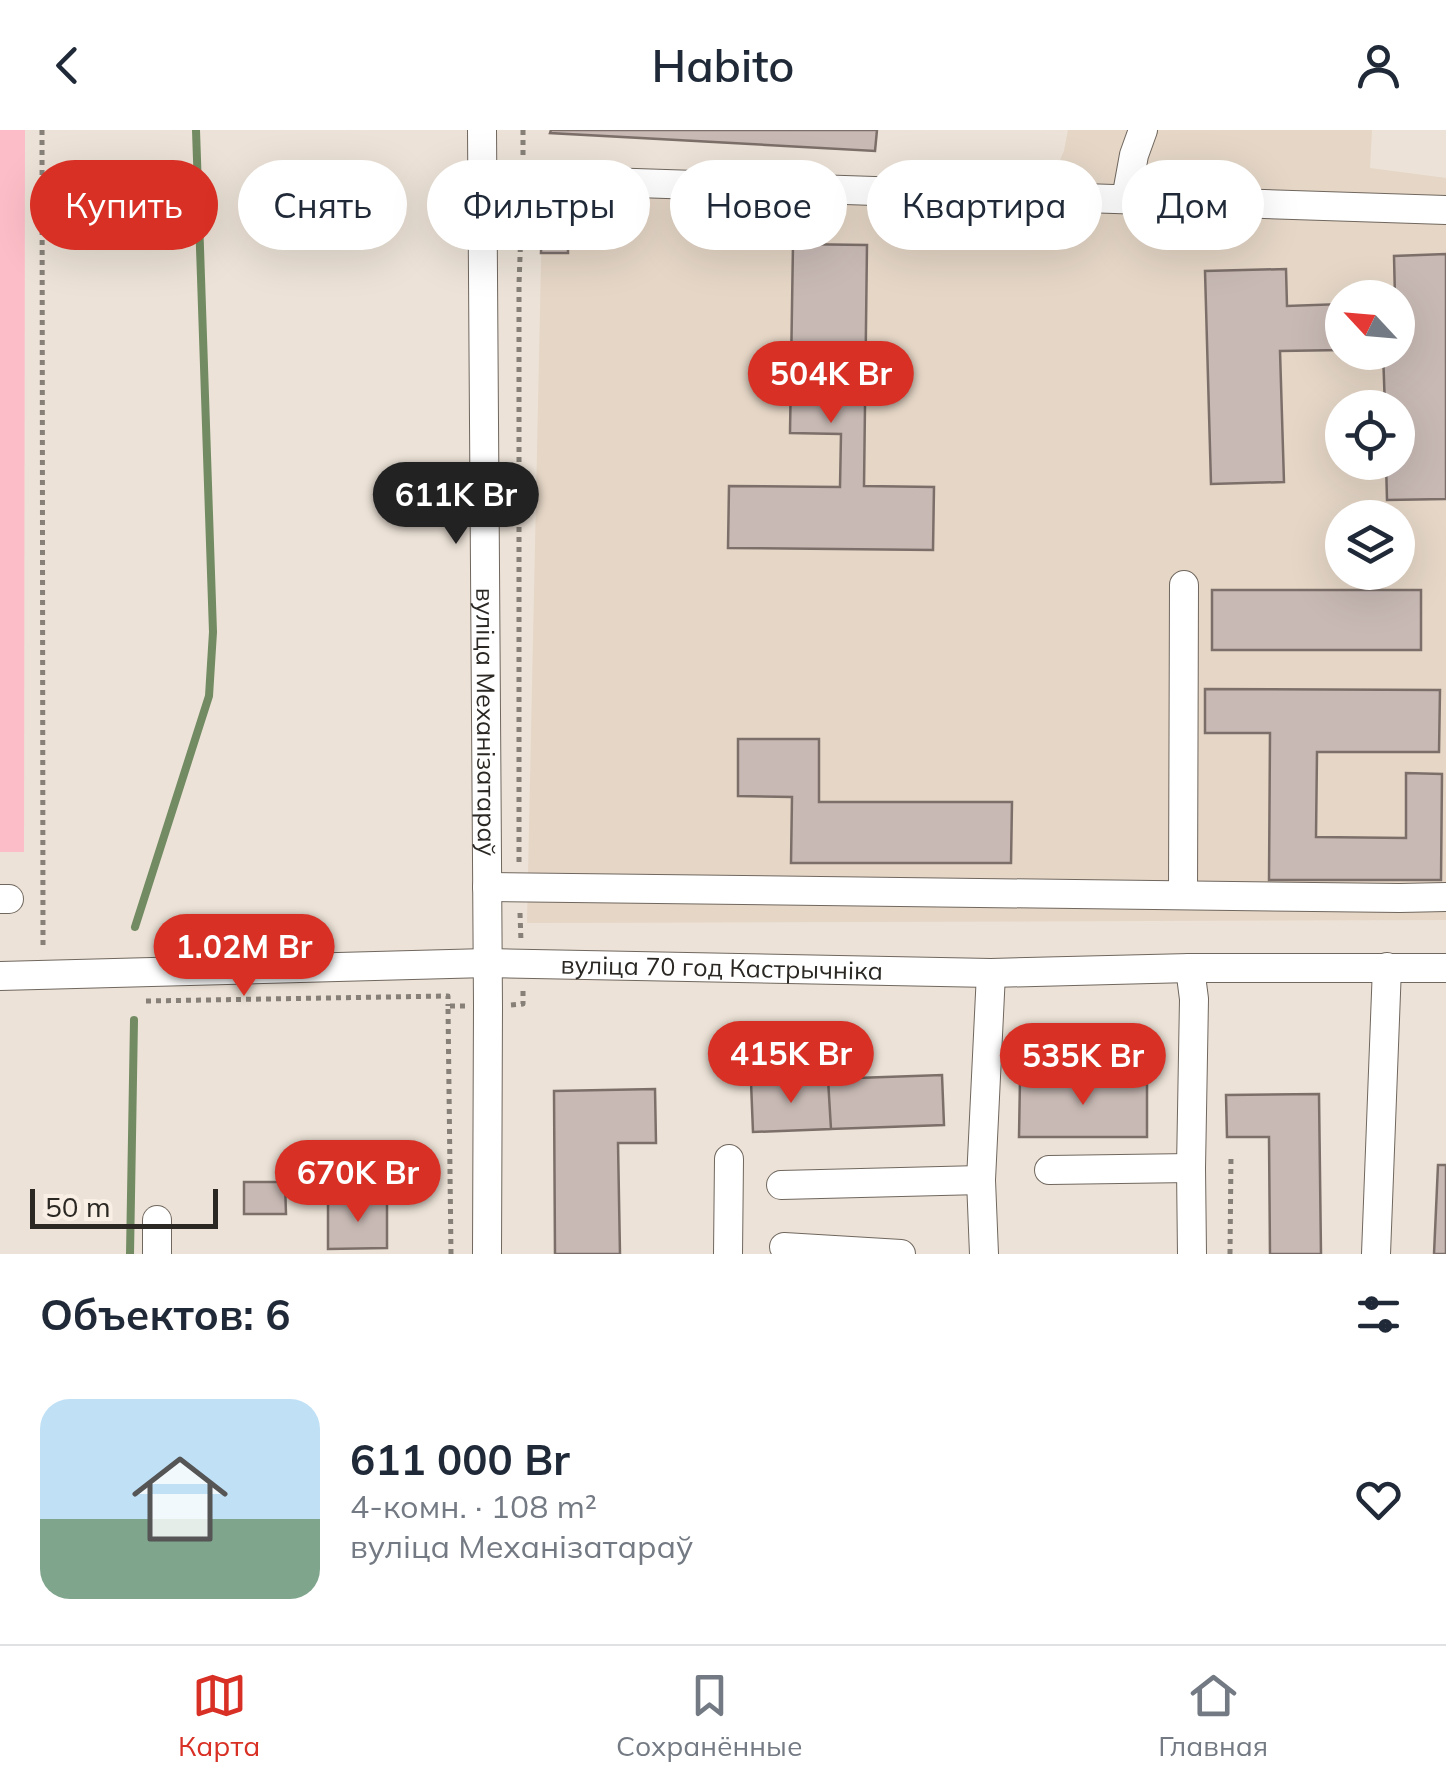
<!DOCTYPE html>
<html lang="ru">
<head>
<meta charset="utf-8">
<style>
	:root { --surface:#fff; --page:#f2f2f3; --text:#1f2937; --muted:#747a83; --line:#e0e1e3; --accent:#d93025 }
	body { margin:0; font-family:Mulish,sans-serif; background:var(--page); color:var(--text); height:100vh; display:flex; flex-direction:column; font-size:38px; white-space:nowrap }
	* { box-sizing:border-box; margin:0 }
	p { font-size:32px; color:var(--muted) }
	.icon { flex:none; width:55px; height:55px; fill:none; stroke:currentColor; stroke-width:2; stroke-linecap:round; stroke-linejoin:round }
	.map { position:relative; height:1124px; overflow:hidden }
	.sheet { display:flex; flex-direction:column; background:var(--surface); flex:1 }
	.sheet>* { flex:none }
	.banner { position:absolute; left:30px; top:30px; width:1388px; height:90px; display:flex; gap:20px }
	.needle { width:65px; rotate:296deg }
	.buttons { position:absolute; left:1325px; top:150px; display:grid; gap:20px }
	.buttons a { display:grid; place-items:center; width:90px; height:90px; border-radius:50%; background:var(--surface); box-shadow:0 10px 40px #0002; font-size:50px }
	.scale { position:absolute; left:30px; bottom:25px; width:188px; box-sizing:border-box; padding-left:10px; border:5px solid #2b2824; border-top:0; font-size:28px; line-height:35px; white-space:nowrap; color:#2b2824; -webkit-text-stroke:8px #f9efe4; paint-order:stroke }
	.price { position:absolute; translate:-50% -85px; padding:0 22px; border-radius:35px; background:var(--accent); color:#fff; font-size:32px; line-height:65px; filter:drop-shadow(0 2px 5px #0008) }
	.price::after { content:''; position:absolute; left:50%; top:60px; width:30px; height:22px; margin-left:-15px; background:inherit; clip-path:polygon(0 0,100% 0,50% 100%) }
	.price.active { background:#222; color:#fff }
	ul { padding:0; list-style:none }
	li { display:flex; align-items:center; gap:30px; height:250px; padding:0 40px }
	li span { display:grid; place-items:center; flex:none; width:280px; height:200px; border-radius:30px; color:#555 }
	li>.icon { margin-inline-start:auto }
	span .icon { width:120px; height:120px; fill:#fffc; stroke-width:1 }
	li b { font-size:42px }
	h2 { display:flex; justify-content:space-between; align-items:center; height:120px; padding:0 40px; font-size:42px }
	.chip { padding:0 35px; border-radius:45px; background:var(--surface); box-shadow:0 10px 40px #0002; font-size:35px; line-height:90px }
	.chip.active { background:var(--accent); color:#fff }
	header { display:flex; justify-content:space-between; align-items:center; height:130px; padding:0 40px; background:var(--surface); font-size:45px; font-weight:600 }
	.dock { display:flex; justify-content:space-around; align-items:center; height:140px; border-top:2px solid var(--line); background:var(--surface); font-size:28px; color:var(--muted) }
	.dock a { display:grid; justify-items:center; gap:5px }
	.dock .active { color:var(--accent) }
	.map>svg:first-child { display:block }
	.built { fill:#e5d6c6; fill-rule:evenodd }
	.green { fill:#fdbdc8 }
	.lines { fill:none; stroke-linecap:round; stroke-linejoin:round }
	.stream { stroke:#728b62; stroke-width:8 }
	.building { fill:#c8b9b4; stroke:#7c6f6a; stroke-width:2.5 }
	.minor-casing { stroke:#70675e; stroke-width:30 }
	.path { stroke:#868078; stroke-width:5; stroke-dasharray:5 5; stroke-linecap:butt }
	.minor { stroke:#fff; stroke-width:28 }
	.labels { text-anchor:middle; stroke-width:10; stroke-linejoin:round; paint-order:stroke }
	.street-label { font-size:25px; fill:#2b2824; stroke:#f9efe4 }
</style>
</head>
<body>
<header><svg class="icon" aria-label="back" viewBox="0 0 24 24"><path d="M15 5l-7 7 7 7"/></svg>Habito<svg class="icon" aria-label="person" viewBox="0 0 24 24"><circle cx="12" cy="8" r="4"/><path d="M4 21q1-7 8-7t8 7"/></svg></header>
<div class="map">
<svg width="1446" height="1124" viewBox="0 0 1446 1124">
	<rect width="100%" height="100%" fill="#ece2d7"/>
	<!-- built -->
	<path class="built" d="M1068,0h304l-2,38 76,10v742l-919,3 16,-752 504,19 17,-39zM1342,168h56v54h-56zM1342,278h56v54h-56zM1342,388h56v54h-56z"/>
	<!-- green -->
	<path class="green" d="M0,0h25l-1,722h-24z"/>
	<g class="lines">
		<!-- stream -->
		<path class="stream" d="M135,797l74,-231 4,-64 -17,-502
			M130,1124l4,-234"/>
	</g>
	<!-- building -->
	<path class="building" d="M551,0h326l-2,21 -325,-18z
		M542,79h26v44h-27z
		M793,114l74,1 -3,241 70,1 -1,63 -205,-2 1,-62 111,1 1,-53 -51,-1z
		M1446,124v245l-59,1 -1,-38h12v-54h-13l-2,-56h15v-54h-3l-1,-42z
		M1286,139l1,37 55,-2v46l-62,1 4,131 -73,2 -6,-213z
		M1212,460h209v60h-209z
		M1205,559l235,1 -1,62h-122l-1,85 90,1v-65l36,1 -1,106h-172l1,-147h-65z
		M738,609h81v63h193l-1,61h-220l1,-66 -54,-1z
		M942,945l2,50 -113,4 -3,-50z
		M828,949l3,50 -78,3 -2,-50z
		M1020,949h127v58h-128z
		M655,959l1,54h-38l2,111h-65l-1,-163z
		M1319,964l2,160h-51l-1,-117h-42l-1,-42z
		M1438,1035h8v89h-12z
		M244,1052h41l1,32h-42z
		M387,1071v47l-59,1v-47z"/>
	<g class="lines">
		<!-- minor casing -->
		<g class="minor-casing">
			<g id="minor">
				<path id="s1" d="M482,0l6,876 -1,248"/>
				<path d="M483,48l963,32"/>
				<path d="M1126,69l8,-44 9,-25"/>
				<path d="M487,757l913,11 46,-1"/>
				<path d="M1183,765l1,-310"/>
				<path d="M0,769h9"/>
				<path d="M1190,838l4,31 -3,169 1,86"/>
				<path id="s2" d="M0,846l487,-13 504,10 199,-5h256"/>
				<path d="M1049,1040l142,-2"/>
				<path d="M781,1055l200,-5"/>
				<path d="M157,1090v34"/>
				<path d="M784,1117l117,7"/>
				<path d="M728,1124l1,-95"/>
				<path d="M984,1124l-3,-74 10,-207"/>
				<path d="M1376,1124l11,-287"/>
			</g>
		</g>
		<!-- path -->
		<path class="path" d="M42,0l1,818
			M523,0v27
			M519,732v-578l3,-81
			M520,783l1,29
			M146,871l302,-5v10
			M511,875l12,-1v-16
			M451,1124l-3,-248h17
			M1230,1124l1,-98"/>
		<!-- minor -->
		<use href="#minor" class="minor"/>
	</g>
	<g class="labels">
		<!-- street labels -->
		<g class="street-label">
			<text dy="9" stroke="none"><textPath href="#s1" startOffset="592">вуліца Механізатараў</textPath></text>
			<text dy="9" stroke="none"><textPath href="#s2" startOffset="722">вуліца 70 год Кастрычніка</textPath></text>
		</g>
	</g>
</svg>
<div class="buttons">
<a><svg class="needle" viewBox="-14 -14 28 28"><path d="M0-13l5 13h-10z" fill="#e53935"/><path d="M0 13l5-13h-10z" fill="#747a83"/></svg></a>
<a><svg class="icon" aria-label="locate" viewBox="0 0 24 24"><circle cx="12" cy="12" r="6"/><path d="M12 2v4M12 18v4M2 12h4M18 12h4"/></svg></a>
<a><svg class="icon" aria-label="layers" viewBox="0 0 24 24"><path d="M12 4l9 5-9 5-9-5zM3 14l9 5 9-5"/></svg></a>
</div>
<div class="scale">50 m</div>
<b class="price" style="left:831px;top:296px">504K Br</b>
<b class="price active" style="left:456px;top:417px">611K Br</b>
<b class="price" style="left:244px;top:869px">1.02M Br</b>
<b class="price" style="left:791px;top:976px">415K Br</b>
<b class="price" style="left:1083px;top:978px">535K Br</b>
<b class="price" style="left:358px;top:1095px">670K Br</b>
<div class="banner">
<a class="chip active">Купить</a>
<a class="chip">Снять</a>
<a class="chip">Фильтры</a>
<a class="chip">Новое</a>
<a class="chip">Квартира</a>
<a class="chip">Дом</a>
</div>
</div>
<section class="sheet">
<h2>Объектов: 6<svg class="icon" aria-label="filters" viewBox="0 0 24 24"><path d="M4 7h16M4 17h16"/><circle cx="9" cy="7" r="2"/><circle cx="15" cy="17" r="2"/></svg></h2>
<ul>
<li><span style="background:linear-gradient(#bfe0f5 60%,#7fa58c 0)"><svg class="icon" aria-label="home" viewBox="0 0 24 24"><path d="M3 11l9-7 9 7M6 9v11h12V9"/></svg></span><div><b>611 000 Br</b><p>4-комн. · 108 m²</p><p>вуліца Механізатараў</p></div><svg class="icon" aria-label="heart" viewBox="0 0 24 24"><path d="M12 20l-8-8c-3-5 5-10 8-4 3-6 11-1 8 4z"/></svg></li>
</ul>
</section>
<nav class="dock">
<a class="active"><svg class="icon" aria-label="map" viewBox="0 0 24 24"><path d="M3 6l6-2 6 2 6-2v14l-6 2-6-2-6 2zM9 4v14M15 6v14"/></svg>Карта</a>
<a><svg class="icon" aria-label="saved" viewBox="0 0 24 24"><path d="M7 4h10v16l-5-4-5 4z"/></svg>Сохранённые</a>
<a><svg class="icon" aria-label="home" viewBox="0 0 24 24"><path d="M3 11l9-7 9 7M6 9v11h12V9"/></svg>Главная</a>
</nav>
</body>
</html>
